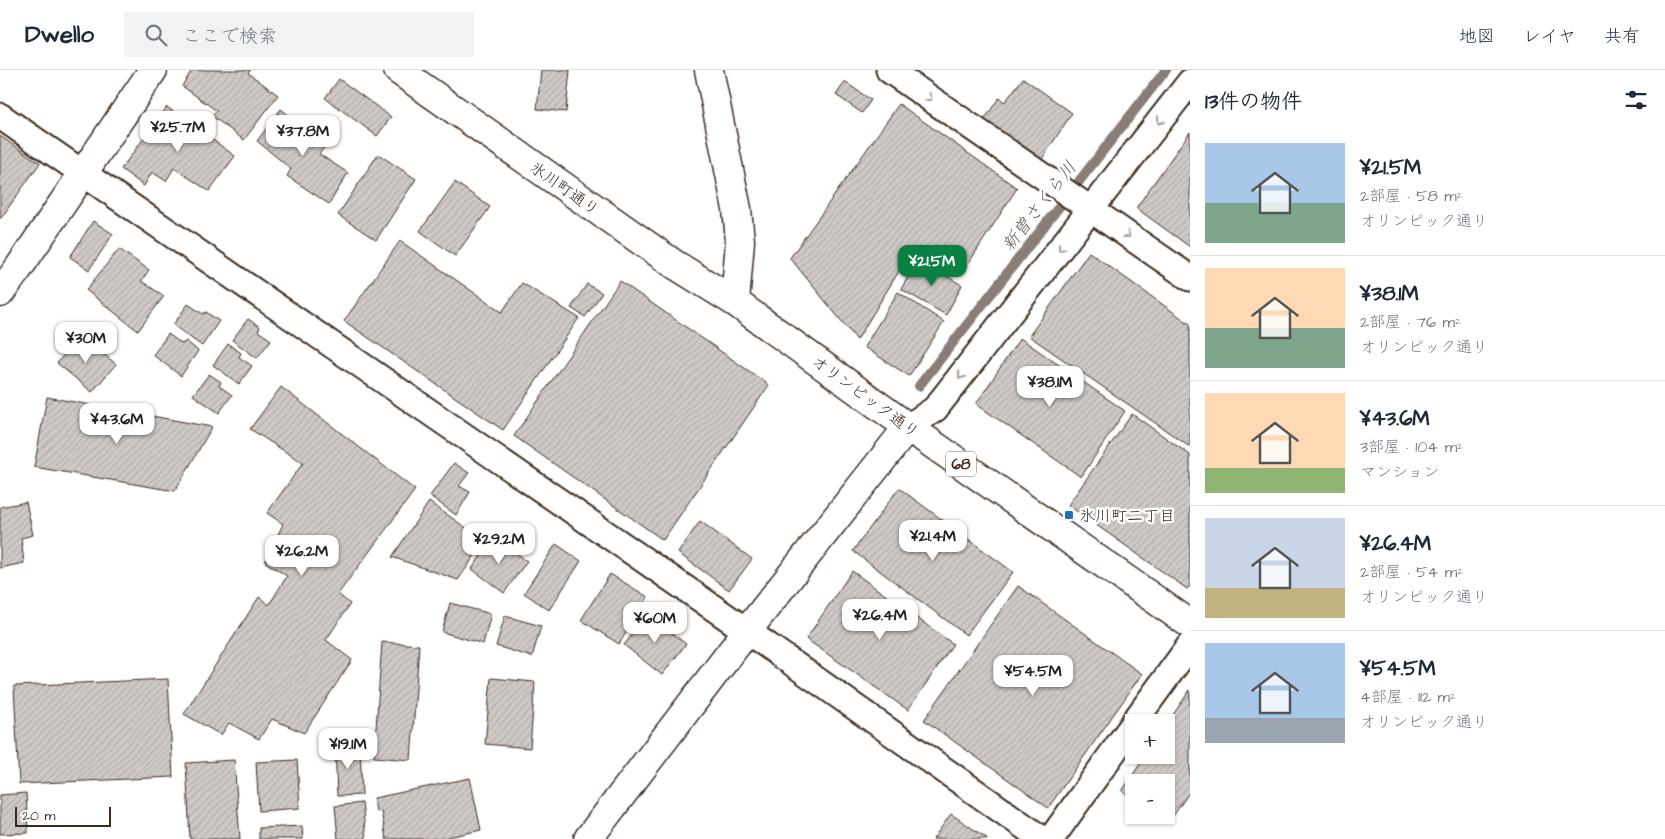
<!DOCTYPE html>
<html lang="ja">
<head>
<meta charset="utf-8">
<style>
	:root { --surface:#fff; --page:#f2f2f3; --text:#1f2937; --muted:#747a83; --line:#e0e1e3; --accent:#0b8043 }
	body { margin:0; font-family:"Architects Daughter","Klee One",sans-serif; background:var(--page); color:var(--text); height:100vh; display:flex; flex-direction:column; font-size:19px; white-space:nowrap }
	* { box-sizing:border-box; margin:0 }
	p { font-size:16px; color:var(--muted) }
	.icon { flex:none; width:28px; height:28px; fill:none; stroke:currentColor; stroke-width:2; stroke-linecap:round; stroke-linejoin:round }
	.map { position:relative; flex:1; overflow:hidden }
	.panel { display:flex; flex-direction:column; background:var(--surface); width:475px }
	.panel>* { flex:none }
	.buttons { position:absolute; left:1125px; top:644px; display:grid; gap:10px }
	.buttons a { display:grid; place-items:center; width:50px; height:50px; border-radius:0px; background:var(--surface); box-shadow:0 1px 4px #0004; font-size:25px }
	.scale { position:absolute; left:15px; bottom:12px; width:96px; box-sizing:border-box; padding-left:5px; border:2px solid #3b2a1e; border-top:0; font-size:14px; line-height:18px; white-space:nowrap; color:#3b2a1e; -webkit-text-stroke:4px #fff; paint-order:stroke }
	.price { position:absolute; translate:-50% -42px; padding:0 11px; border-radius:10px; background:#fff; color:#222; font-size:16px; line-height:32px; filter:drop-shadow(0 1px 2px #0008) }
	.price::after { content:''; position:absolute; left:50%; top:30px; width:15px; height:11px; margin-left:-8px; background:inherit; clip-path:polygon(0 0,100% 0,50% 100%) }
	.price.selected { background:var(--accent); color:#fff }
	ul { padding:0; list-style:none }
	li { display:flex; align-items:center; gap:15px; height:125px; padding:0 15px }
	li+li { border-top:1px solid var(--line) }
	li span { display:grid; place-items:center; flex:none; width:140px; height:100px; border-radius:0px; color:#555 }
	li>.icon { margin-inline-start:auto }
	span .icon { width:60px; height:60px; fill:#fffc; stroke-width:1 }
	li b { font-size:21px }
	h2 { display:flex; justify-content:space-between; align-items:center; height:60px; padding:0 15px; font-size:21px }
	header { display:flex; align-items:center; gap:30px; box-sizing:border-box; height:70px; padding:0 25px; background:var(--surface); border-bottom:1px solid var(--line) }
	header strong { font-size:24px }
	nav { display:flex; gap:28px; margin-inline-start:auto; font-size:18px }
	.search { width:350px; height:45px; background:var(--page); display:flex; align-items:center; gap:12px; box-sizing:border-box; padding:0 18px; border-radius:0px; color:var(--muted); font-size:19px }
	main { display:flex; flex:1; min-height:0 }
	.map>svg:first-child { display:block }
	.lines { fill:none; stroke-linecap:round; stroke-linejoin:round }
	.stream { stroke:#887e77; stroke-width:10 }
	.building { fill:url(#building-hatch); stroke:#3b2a1e }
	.minor-casing { stroke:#3b2a1e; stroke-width:29 }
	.tertiary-casing { stroke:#3b2a1e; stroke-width:31 }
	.primary-casing { stroke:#3b2a1e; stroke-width:31 }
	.minor { stroke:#fff; stroke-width:25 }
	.tertiary { stroke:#fff; stroke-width:28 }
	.primary { stroke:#fff; stroke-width:28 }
	.oneway { stroke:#a79f9a }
	.poi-dot { fill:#1f6fb2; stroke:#fff; stroke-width:2 }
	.labels { text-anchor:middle; stroke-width:5; stroke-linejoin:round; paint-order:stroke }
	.shield { fill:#fff; stroke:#766a62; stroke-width:1 }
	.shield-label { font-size:15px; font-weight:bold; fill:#3b2a1e }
	.street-label { font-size:16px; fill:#3b2a1e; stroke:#fff }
	.poi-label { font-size:16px; fill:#3b2a1e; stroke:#fff; text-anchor:start }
	.water-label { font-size:18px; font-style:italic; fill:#685b52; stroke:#fff }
</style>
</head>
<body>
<header>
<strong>Dwello</strong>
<div class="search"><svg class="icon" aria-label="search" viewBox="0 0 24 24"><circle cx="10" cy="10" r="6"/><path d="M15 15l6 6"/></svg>ここで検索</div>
<nav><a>地図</a><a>レイヤ</a><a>共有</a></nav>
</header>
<main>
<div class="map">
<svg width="1190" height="769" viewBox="0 0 1190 769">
	<defs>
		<pattern id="building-hatch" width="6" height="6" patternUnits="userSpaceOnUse" patternTransform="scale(1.25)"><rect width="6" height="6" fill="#cfcac7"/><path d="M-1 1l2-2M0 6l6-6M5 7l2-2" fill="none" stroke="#b3aeaa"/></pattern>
	</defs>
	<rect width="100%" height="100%" fill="#fff"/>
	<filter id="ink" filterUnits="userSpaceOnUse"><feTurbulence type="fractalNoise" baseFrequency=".02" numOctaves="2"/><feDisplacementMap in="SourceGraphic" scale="10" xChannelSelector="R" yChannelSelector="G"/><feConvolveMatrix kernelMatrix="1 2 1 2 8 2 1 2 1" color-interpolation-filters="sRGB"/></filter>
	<g filter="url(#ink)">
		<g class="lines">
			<!-- stream -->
			<path class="stream" d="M919,316l247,-316"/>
		</g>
		<!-- building -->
		<path class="building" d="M192,0h59l-3,3 30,22 -34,45 -32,-24 5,-5 -35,-25z
			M541,0h29l-4,42 -29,-3z
			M1023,8l49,35 -30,46 -58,-39 15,-22 6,4z
			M339,9l52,38 -14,19 -52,-38z
			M845,12l26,18 -9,13 -26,-18z
			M899,34l118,84 -56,87 -48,-27 -56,92 -67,-82z
			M167,37l68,49 -26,35 -35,-23 -8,13 -14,-9 -8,14 -23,-17z
			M281,39l45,36 -7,9 29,19 -19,31 -42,-28 4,-7 -34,-28z
			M1190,62v115l-54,-39z
			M0,66l40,27 -39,55h-1z
			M378,84l38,25 -40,61 -38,-25z
			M455,112l35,25 -35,49 -35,-25z
			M93,151l20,13 -24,36 -19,-13z
			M400,171l102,71 20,-29 57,35 -76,112 -159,-109z
			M119,179l30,21 -8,11 23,15 -26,35 -52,-41z
			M1089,182l101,72v123l-161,-111z
			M918,190l44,25 -16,30 -45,-26z
			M620,211l149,104 -106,155 -149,-104z
			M587,214l15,9 -17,24 -14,-9z
			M898,222l46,30 -35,54 -45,-29z
			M188,234l15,10 3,-2 13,9 -17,25 -29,-21z
			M248,249l12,8 -2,4 13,9 -14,18 -25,-18z
			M168,264l14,10 4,-3 12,10 -17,25 -28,-21z
			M80,265l36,29 -24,28 -35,-29z
			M1020,268l105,73 -44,66 -105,-73z
			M228,274l13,9 -2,4 13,9 -13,18 -26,-19z
			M209,304l12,8 -2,4 13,9 -13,18 -26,-18z
			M281,317l134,103 -77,104 12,10 -24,36 26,20 -48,73 -32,-14 -13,20 -30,-16 -8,12 -37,-21 75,-117 10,8 18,-29 -22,-14 18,-38 -16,-11 36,-50 -53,-34z
			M47,327l165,30 -37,64 -141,-24z
			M1132,344l58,41v131l-3,3 -119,-84z
			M454,393l15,10 -10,13 11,6 -14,23 -26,-19z
			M899,418l114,84 -47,63 -113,-84z
			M26,432l7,33 -12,3 3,25 -24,5v-61z
			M429,432l56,39 -27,39 -66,-23z
			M700,451l52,38 -23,31 -51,-37z
			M494,467l33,24 -23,32 -32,-24z
			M556,474l25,17 -32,49 -25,-17z
			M852,501l101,73 -45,66 -102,-71z
			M610,504l38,23 -29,47 -38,-24z
			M1018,516l124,88 -94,134 -124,-88z
			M450,533l41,11 -8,30 -41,-12z
			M648,544l38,30 -24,31 -38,-30z
			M505,546l36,10 -9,31 -36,-11z
			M382,572l37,3 -8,115 -37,-3z
			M491,608l44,4 -5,66 -45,-4z
			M168,609l5,98 -154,7 -5,-98z
			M1190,620v101l-21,31 -11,-7h8v-33h-32v17l-12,-8 24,-36h20v-30z
			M360,673l2,52 -25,1 -2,-52z
			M234,690l6,79h-50l-4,-76z
			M297,690l3,48 -41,3 -3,-49z
			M470,708l11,52 -42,9h-53l-5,-28 -5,1 -2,-14z
			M26,723l2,40 -28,1v-39z
			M362,733l4,36h-28l-3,-33z
			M951,744l37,25h-55z
			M302,756l1,13h-44v-11z"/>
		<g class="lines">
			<!-- minor casing -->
			<g class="minor-casing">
				<path id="minor" d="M889,0l301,208
					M0,46l747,515 295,208
					M908,357l27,-18 255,-327
					M1134,652l56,-77
					M1051,769l83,-116"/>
			</g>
			<!-- tertiary casing -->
			<g class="tertiary-casing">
				<path id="tertiary" d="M398,0l276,194 61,38
					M0,223l18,-24 135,-199
					M588,769l159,-208 161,-204"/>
			</g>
			<!-- primary casing -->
			<g class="primary-casing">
				<path id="primary" d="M709,0l28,139 3,32 -5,61 173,125 282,197"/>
			</g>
			<!-- minor -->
			<use href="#minor" class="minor"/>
			<!-- tertiary -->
			<use href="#tertiary" class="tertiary"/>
			<!-- primary -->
			<use href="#primary" class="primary"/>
		</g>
		<!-- one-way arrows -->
		<defs><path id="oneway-chevron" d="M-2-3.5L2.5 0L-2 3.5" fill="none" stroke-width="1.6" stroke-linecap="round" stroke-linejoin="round" transform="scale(1.25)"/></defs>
		<g class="oneway">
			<use href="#oneway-chevron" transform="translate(929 28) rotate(35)"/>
			<use href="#oneway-chevron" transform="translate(1160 51) rotate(128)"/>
			<use href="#oneway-chevron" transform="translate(1127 165) rotate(35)"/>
			<use href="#oneway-chevron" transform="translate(1061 178) rotate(128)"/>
			<use href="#oneway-chevron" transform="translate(961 306) rotate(128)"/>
		</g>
	</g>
	<!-- markers -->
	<rect class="poi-dot" x="1064" y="440" width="10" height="10" rx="2.5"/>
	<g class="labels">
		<!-- shield labels -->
		<rect class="shield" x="946" y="381.5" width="30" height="25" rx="4"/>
		<g class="shield-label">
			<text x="961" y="399">68</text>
		</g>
		<!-- street labels -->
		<g class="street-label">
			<text transform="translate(565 118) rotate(35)" y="6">氷川町通り</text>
			<text transform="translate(866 326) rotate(36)" y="6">オリンピック通り</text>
		</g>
		<!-- poi labels -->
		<g class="poi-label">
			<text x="1079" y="451">氷川町二丁目</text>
		</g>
		<!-- water labels -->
		<g class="water-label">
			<text transform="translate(1039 136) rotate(-52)" y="6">新曽さくら川</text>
		</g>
	</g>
</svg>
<div class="buttons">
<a>+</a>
<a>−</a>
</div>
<div class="scale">20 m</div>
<b class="price" style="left:178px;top:83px">¥25.7M</b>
<b class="price" style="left:303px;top:87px">¥37.8M</b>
<b class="price selected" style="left:932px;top:217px">¥21.5M</b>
<b class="price" style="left:86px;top:294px">¥30M</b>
<b class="price" style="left:1050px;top:338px">¥38.1M</b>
<b class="price" style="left:117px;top:375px">¥43.6M</b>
<b class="price" style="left:933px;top:492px">¥21.4M</b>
<b class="price" style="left:499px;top:495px">¥29.2M</b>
<b class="price" style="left:302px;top:507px">¥26.2M</b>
<b class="price" style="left:880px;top:571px">¥26.4M</b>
<b class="price" style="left:655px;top:574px">¥60M</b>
<b class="price" style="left:1033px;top:627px">¥54.5M</b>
<b class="price" style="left:348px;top:700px">¥19.1M</b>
</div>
<section class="panel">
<h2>13件の物件<svg class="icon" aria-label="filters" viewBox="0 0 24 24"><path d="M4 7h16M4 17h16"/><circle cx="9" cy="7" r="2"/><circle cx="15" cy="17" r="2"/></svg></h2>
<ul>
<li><span style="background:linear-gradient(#a9c7e8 60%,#7fa58c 0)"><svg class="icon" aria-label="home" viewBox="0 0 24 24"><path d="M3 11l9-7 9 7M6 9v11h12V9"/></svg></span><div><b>¥21.5M</b><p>2部屋 · 58 m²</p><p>オリンピック通り</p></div></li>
<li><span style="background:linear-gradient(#ffd9b3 60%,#7fa58c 0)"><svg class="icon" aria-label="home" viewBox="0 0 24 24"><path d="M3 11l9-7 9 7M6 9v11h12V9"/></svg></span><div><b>¥38.1M</b><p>2部屋 · 76 m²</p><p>オリンピック通り</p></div></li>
<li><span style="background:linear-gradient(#ffd9b3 75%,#8fb573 0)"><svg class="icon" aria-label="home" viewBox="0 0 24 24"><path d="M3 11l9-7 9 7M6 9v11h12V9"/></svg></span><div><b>¥43.6M</b><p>3部屋 · 104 m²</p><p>マンション</p></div></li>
<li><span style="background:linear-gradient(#c9d6e8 70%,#c2b280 0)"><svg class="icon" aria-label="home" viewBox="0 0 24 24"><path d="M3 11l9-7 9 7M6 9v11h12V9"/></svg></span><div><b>¥26.4M</b><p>2部屋 · 54 m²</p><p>オリンピック通り</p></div></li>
<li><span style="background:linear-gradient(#a9c7e8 75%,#9aa5b1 0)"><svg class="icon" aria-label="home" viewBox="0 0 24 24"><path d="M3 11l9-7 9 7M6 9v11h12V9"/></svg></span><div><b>¥54.5M</b><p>4部屋 · 112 m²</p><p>オリンピック通り</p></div></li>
</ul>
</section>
</main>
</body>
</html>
